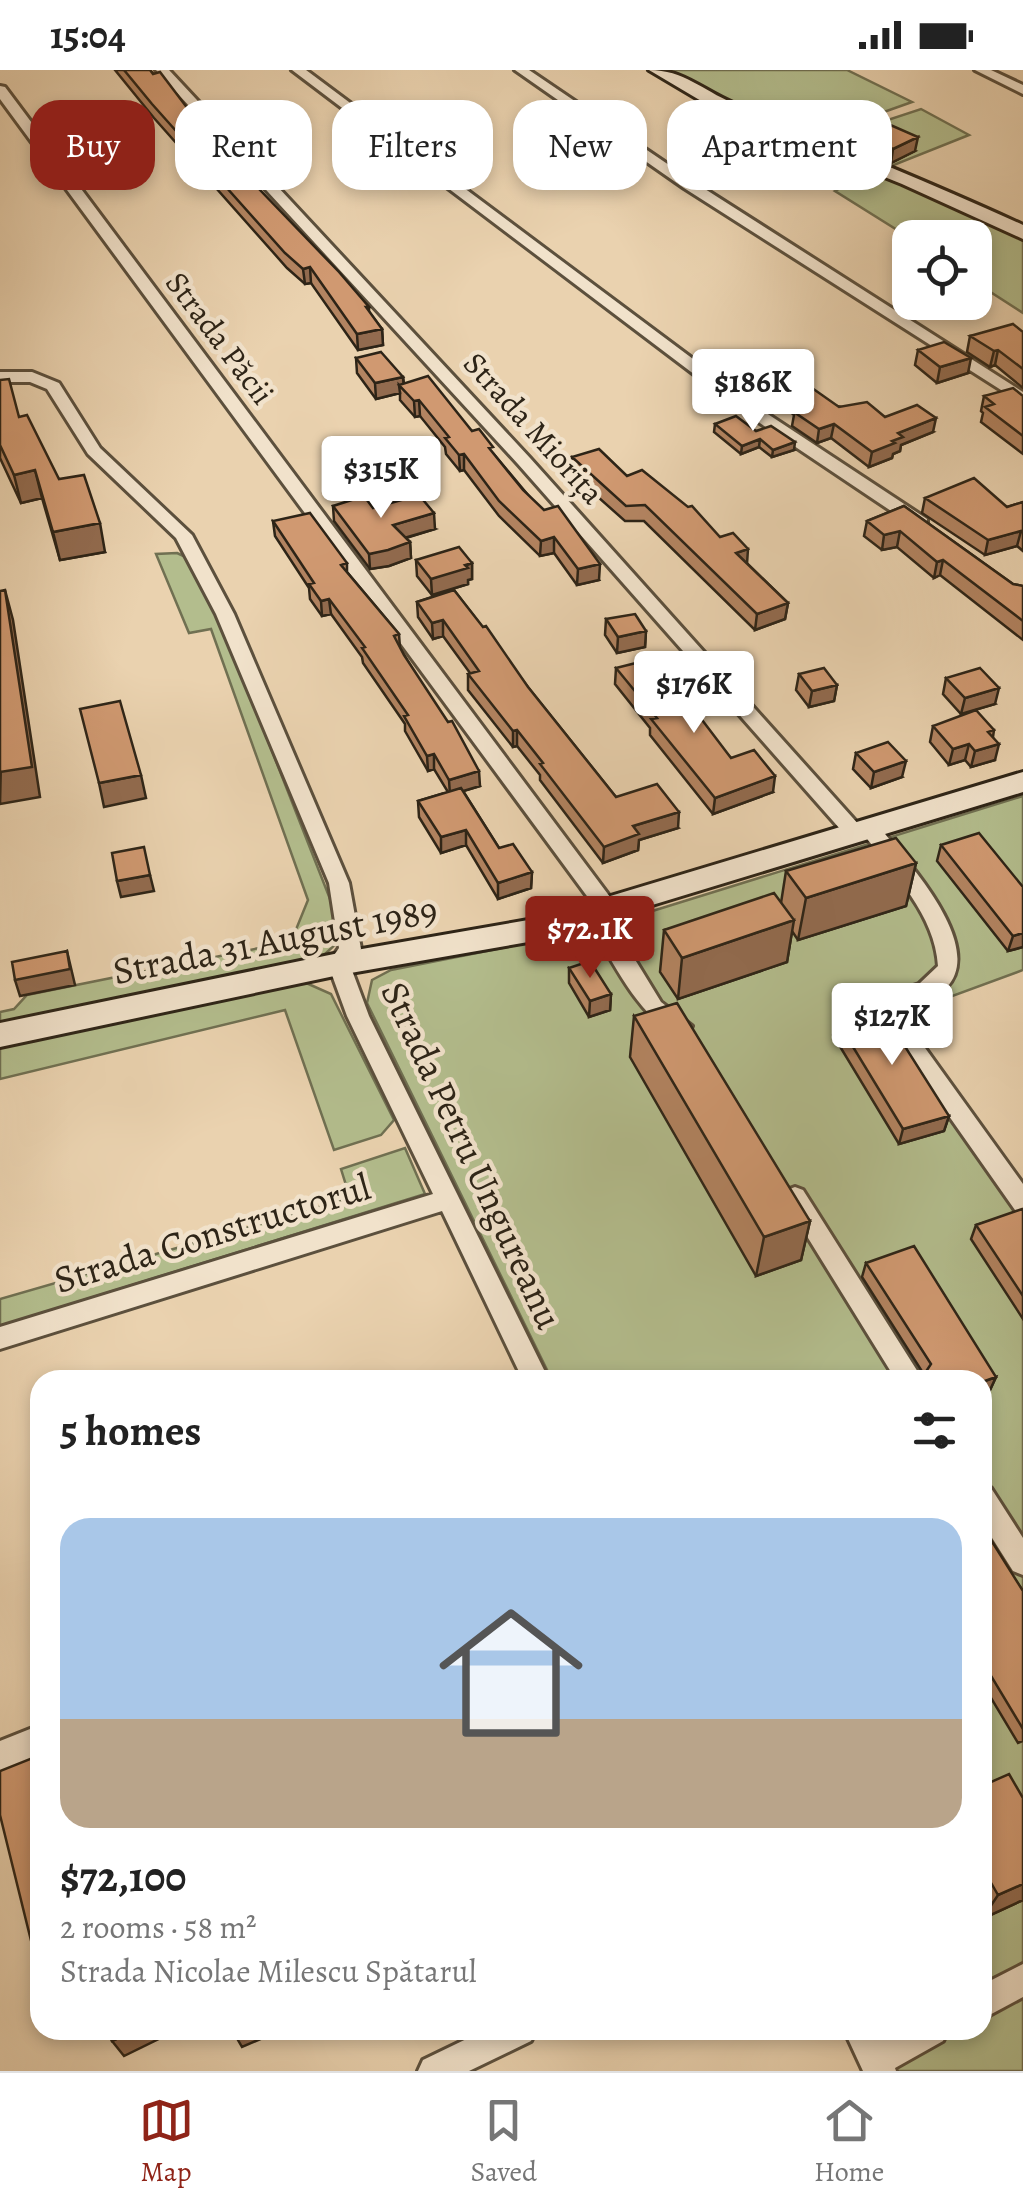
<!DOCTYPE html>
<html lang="en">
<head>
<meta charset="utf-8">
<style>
	:root { --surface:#fff; --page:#f2f2f2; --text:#222; --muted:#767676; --line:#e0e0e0; --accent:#8f2418 }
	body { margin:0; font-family:Alegreya,serif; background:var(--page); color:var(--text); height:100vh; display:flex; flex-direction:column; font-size:38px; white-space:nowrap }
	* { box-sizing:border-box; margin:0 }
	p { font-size:32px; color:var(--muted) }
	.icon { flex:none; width:55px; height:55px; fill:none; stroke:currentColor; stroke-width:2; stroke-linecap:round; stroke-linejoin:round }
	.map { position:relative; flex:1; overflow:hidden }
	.drawer { position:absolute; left:30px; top:1300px; width:962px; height:670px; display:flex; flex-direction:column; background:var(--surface); border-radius:30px; box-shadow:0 5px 15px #0003 }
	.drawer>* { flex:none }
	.top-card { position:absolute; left:30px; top:30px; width:965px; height:90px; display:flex; gap:20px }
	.tools { position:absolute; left:892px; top:150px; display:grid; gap:20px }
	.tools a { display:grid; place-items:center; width:100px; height:100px; border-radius:20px; background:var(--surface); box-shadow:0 5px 15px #0003; font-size:50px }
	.price { position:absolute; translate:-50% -85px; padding:0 22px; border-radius:10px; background:#fff; color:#222; font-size:32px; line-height:65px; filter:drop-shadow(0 2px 5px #0008) }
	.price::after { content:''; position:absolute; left:50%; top:60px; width:30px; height:22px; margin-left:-15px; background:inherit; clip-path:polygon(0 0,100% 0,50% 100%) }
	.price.selected { background:var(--accent); color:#fff }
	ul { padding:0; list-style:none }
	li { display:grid; align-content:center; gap:20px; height:530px; padding:0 30px }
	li+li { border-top:2px solid var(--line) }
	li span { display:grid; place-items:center; height:310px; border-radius:30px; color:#555 }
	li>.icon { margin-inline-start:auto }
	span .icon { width:180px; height:180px; fill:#fffc; stroke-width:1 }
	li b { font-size:42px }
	h2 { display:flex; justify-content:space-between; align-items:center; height:120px; padding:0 30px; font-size:42px }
	.tag { padding:0 35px; border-radius:30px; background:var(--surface); box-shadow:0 5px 15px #0003; font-size:35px; line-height:90px }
	.tag.selected { background:var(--accent); color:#fff }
	.status { display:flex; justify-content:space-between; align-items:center; height:70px; padding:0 50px; background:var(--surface); direction:ltr }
	.status svg { height:28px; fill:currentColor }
	.dock { display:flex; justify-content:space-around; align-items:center; height:140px; border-top:2px solid var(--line); background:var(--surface); font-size:28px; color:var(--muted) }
	.dock a { display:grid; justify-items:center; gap:5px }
	.dock .selected { color:var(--accent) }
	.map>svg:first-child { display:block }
	.green { fill:#b3bd8d; stroke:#707052; stroke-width:2.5 }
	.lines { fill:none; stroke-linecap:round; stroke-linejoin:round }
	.street-casing { stroke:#5c503d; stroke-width:6 }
	.secondary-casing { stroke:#2d2417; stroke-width:6 }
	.street { fill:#f1e2cb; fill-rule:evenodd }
	.secondary { fill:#f1e2cb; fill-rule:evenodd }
	.wall { fill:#b38461; stroke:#2d2417; stroke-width:2.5 }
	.shaded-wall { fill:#926b4f; stroke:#2d2417; stroke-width:2.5 }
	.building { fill:#d09971; stroke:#2d2417; stroke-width:2.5 }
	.labels { text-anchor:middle; stroke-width:9; stroke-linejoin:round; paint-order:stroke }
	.far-street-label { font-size:32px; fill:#2d2417; stroke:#f1e2cb }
	.street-label { font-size:38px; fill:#2d2417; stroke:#f1e2cb }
</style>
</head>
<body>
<div class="status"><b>15:04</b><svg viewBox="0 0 49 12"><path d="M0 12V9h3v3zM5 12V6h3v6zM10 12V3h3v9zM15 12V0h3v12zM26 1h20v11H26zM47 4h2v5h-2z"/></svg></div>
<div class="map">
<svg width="1023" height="2001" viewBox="0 0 1023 2001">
	<rect width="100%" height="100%" fill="#ead2af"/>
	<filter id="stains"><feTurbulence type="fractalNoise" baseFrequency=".002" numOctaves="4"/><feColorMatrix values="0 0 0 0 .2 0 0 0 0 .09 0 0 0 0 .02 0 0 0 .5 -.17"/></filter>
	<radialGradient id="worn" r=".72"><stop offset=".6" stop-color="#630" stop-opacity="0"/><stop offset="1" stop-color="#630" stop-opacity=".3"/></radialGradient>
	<!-- green -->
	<path class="green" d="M666,0h181l65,32 -90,32 -12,1 -74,-30z
		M921,39l48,26 -80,32 -62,-27z
		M875,100l148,69v74l-48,-31v-44h-65l-75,-47z
		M177,483l13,6 33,67 118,301 -2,14 -15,14 -324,67v-10l14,-3 13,-14 252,-51 16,-12 13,-32 -97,-271 -22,4 -33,-79z
		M1023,726v174l-120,44 120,173v884h-126l-18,-41h103v-650h-430l-185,-377 5,-23 19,-10 197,-39z
		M304,912l27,12 63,126 -13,15 -47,15 -49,-140 -285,69v-34z
		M405,1078l20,46 -425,132v-27l350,-101 -9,-29z"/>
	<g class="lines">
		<!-- street casing -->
		<g class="street-casing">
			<path id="street" d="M156,0h13l361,388 330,368 9,-5 7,2c27,34 112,122 70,165 -12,12 -33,16 -49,21l126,175v29l-8,-3 -144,-205 3,-6 45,-15 19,-18c-3,-51 -44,-92 -74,-131l-9,5 -7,-2 -330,-374z
				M292,0h14l454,339 167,110v8h-12l-167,-112z
				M515,0h14l165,112 329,210v12l-339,-216z
				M975,0h16l32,15v9z
				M0,16l5,1 611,818 3,5 -3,5 -7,2 52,85 31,24 -3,6c-39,12 -87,-89 -103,-118l9,-7 -595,-808z
				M0,302h32l27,11 41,65 92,87 42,79 115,269 12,66 -11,16 19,51 180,364h-26l-81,-169 -442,138v-22l433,-133 -86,-178 -19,-52 11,-16 -10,-65 -113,-269 -40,-76 -88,-84 -41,-65 -17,-7h-30z
				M795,1117l8,3 120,190h-27l-109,-176 -4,-7 4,-7z
				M982,1415l9,3 32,50v37l-10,-4 -31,-49z
				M40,1655v30l-40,16v-30z
				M1023,1894v33l-41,22v-34z
				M485,1960h51l-5,11 -62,30h-51l5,-11z
				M844,1960h33l5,10 18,-10h48l-5,11 -48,27 1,3h-33z"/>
		</g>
		<!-- secondary casing -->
		<g class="secondary-casing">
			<path id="secondary" d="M649,0c35,0 53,20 84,33 97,39 194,78 290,122v14l-121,-55 -189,-76z
				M1023,702v20l-489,149 -195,34 -339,72v-24l339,-70 195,-34z"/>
		</g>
		<!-- street -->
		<use href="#street" class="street"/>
		<!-- secondary -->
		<use href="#secondary" class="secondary"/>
	</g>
	<!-- wall -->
	<path class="wall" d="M115,0h35l60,68 159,169v5l13,17 1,16 -25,5 -47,-67 -6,1 -18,-16 -133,-150z
		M854,63l61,18 -24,12 -39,-16z
		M817,84l53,9 -2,11 -16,8 -37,-16z
		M1023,262v56l-28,-23 -5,2 -23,-15 3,-16z
		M918,280l50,23 -31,10 -22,-18z
		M356,288l47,19 1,7 68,47 21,22 106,127 -22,5 -23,-32 -14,3 -41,-40 -35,-46 -4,1 -14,-17 -1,-7 -25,-31 -5,1 -15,-17v-7l-24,6 -19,-26z
		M0,310l19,37 86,135 -45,8 -18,-62 -21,5 -21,-45z
		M789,325l96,22 48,15 -32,13 -1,6 -7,3 -1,4 -23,9 -38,-29 -14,5 -25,-17 2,-11 -7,-6z
		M984,326h39v58l-42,-32 2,-9 -2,-2z
		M715,354l41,7 38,19 -22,7 -13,-10 -18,7 -27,-22z
		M572,387l55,19 93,61 68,66 -3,16 -30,11 -111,-109h-19l-54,-48z
		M925,428l82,9 16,-5v49l-6,-5 -32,9 -63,-42z
		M333,436l40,2 62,21 -29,9 4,4 1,16 -22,8 -19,3 -36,-48z
		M904,436l109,78 10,2v54l-83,-65 -6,3 -37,-31 -15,3 -18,-14 3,-15z
		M273,451l74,42v9l52,62 1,14 80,138 -17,5 36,57 33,24 -1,16 -33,11 -32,-54 -25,8 -22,-36 -1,-16 30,-9 -14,-23 -6,2 -23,-40v-7l-42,-61 -1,-6 -31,-43 -9,2 -12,-17 -1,-11 -34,-52z
		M416,490l56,3v16l-4,1v4l-36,11 -15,-19z
		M454,520l74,97 88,110 62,31 -39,12 -1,10 -35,13 -63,-83v-5l-23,-29 -4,1 -45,-57v-16l2,-1 -27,-37 -10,3 -15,-22 -1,-15z
		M606,549l40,12 -1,16 -28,6 -12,-18z
		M616,598l71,42 44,48 42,34 -60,22 -63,-79v-7l-35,-44z
		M799,604l38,11 -3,16 -25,6 -13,-17z
		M946,608l49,26 -34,10 -18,-20z
		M933,656l61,4 -1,7 2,23 -24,7 -6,-7 -16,5 -19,-23z
		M856,683l46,24 -31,11 -18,-19z
		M941,775l82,42v60l-15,4 -71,-90z
		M916,793l-10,43 -108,34 -6,-9 -5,31 -109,37 -18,-27 4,-42 117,-27 5,-32z
		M569,898l42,26 -1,16 -21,7 -20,-34z
		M634,946l176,205 -9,39 -45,16 -126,-219z
		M836,949l113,97 -5,15 -45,13 -66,-109z
		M1023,1141v108l-52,-80 5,-14z
		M866,1193l130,114 -6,13 -8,3v-13h-59l2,-4 -63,-99z
		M982,1463l41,58v150l-5,2 -36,-60z
		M982,1716l41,114 -41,19z"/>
	<!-- shaded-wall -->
	<path class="shaded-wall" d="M918,67l-3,14 -24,12 2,-14z
		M870,93l-2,11 -16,8 2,-12z
		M310,197l1,16 -6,1 -2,-15z
		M382,259l1,16 -25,5 -1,-16z
		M998,280l-3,15 -5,2 4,-16z
		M971,288l-3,15 -31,10 3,-16z
		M403,307l1,13 -5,-5 1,8 -24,6 -1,-16z
		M419,330l1,16 -5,1 -1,-16z
		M936,348l-3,14 -32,13 -1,6 -7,3 -1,4 -23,9 3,-15 26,-19z
		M834,354l-3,14 -14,5 2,-14z
		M760,369l-1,8 -18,7 1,-8z
		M795,372l-1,8 -22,7 1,-7z
		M464,384v16l-4,1 -1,-16z
		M35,400l7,28 -21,5 -7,-28z
		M434,443l1,16 -41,12 -1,-16z
		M100,453l5,29 -45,8 -7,-28z
		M900,461l-3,16 -15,3 2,-15z
		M1021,461l-4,15 -32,9 3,-15z
		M554,467v16l-14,3 1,-15z
		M410,472l1,16 -22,8 -19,3 -1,-15z
		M748,479l-1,15 -11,-11z
		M943,490l-3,15 -6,3 3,-16z
		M472,493v16l-4,1v4l-36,11 -1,-16z
		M600,494l-1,16 -22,5 1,-16z
		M5,520l8,30 27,177 -40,7z
		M329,529l2,15 -9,2 -1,-15z
		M788,533l-3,16 -30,11 2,-16z
		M443,550v16l-10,3 -1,-16z
		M646,561l-1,16 -28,6 1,-16z
		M837,615l-3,16 -25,6 3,-16z
		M999,618l-4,16 -34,10 4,-16z
		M517,660v16l-4,1v-16z
		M969,674l-4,16 -16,5 4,-16z
		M999,674l-4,16 -24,7 4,-16z
		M434,684v15l-6,2 -1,-15z
		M906,691l-4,16 -31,11 3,-16z
		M479,701l1,15 -30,9 -1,-15z
		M141,705l5,23 -42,9 -5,-24z
		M775,706l-2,16 -60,22 2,-16z
		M679,742l-1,16 -39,12 -1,10 -35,13 1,-16 29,-21z
		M466,760v15l-25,8v-16z
		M916,793l-10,43 -108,34 8,-42z
		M532,802l-1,16 -33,11v-16z
		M150,805l4,16 -33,6 -4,-16z
		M794,850l-7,42 -109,37 4,-41z
		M1023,863v14l-15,4 5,-15z
		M67,881l8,34 -55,11 -5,-16z
		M611,924l-1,16 -21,7 1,-16z
		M949,1046l-5,15 -45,13 4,-15z
		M810,1151l-9,39 -45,16 8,-39z
		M996,1307l-6,13 -8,3v-11z
		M1023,1814v16l-41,19 16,-24z
		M136,1960h41l-53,26 -12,-15z
		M241,1960h21l3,7 -23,10 -8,-14z"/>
	<!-- building -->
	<path class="building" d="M124,0h26l3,4 7,-2 50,66 129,134 30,35h-3l16,22 -25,5 -47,-67 -7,2 -18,-16 -133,-149z
		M879,50l39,17 -25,12 -39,-16z
		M831,77l39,16 -16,7 -37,-16z
		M1013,254l10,8v37l-25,-19 -4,1 -24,-15z
		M944,272l27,16 -31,9 -22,-17z
		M381,282l22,25 -28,6 -19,-25z
		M428,306l44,55 7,-2 14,18 -4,1 34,42 21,20 14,-4 42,58 -22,5 -24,-32 -13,4 -42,-40 -35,-47 -5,1 -14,-17 4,-1 -30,-37 -5,1 -15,-16z
		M9,309l10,38 8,-2 32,64 25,-4 16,48 -47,9 -18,-62 -21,5 -14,-30v-65z
		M812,318l27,19 28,-5 18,15 32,-12 19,13 -38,15 5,4 -11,4 3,2 -23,9 -38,-28 -15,5 -25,-17 10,-4 -15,-13z
		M1013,318l10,8v40l-38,-29 9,-3 -10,-8z
		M736,346l20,15 15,-5 24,16 -22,8 -13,-11 -18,7 -27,-22z
		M599,379l28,27 15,-6 46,37 4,-1 28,31 13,-4 15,16 -12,4 52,50 -31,11 -112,-109 -19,1 -54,-49z
		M974,408l33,29 16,-5v31l-2,-2 -33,9 -63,-42z
		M419,425l15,18 -41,12 17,17 -22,8 -19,4 -36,-48 31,-10 9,12z
		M904,436l109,78 10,2v35l-80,-61 -6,2 -37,-31 -16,4 -17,-14z
		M310,443l37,50 -6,2 58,69 -5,2 10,19 44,67 4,-1 27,50 -30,9 -15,-26 -7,2 -23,-40 4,-1 -46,-67 3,-1 -36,-48 -8,2 -12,-17 5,-1 -41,-62z
		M459,477l13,16 -7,2 3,3 -37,11 -15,-19z
		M5,520l27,177 -32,5v-181z
		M454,520l29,37 3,-1 42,61 88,110 41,-13 22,28 -46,14 6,8 -35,13 -64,-83 3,-1 -26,-33 -4,1 -45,-57 11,-3 -36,-51 -11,3 -15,-21z
		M635,544l11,17 -28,6 -12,-18z
		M648,590l39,50 6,-2 38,50 23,-8 21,26 -60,22 -64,-79 6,-1 -41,-50z
		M824,598l13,17 -25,6 -13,-17z
		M980,598l19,20 -34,10 -19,-20z
		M120,631l21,74 -42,8 -19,-74z
		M976,640l18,20 -6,2 11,12 -24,7 -6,-7 -16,5 -20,-23z
		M888,672l18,19 -32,11 -18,-19z
		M461,718l38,60 14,-4 19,28 -34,11 -32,-53 -25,7 -23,-36z
		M979,763l44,54v46l-10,3 -72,-91z
		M896,768l20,25 -110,35 -20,-27z
		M144,777l6,28 -33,6 -5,-28z
		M774,823l20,27 -112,38 -18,-28z
		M67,881l3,18 -55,11 -3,-18z
		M590,891l21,33 -21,7 -21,-33z
		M677,933l133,218 -46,16 -130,-221z
		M880,937l69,109 -46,13 -67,-110z
		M1022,1139l1,2v85l-47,-71z
		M914,1176l82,131 -14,5v-2h-49l-6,-10 4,-6 -65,-101z
		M986,1462l37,59v138l-41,-68v-128z
		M40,1685v222l-40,-162v-44z
		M1009,1704l14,24v86l-25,11 -16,-28v-81z
		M109,1960h27l-24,11z"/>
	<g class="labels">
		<!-- far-street labels -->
		<g class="far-street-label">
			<text transform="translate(220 268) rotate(53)" y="11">Strada Păcii</text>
			<text transform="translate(534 358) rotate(48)" y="11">Strada Miorița</text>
		</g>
		<!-- street labels -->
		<g class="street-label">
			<text transform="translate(275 870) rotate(-11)" y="13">Strada 31 August 1989</text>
			<text transform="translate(472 1085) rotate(65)" y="13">Strada Petru Ungureanu</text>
			<text transform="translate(212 1163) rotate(-17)" y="13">Strada Constructorul</text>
		</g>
	</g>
	<rect width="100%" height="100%" filter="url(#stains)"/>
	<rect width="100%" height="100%" fill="url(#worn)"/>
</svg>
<div class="tools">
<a><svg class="icon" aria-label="locate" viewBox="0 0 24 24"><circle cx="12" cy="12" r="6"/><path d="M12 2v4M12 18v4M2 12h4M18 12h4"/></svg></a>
</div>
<b class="price" style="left:753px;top:364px">$186K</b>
<b class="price" style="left:381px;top:451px">$315K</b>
<b class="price" style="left:694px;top:666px">$176K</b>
<b class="price selected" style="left:590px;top:911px">$72.1K</b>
<b class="price" style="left:892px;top:998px">$127K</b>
<div class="top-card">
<a class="tag selected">Buy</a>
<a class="tag">Rent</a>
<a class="tag">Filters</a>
<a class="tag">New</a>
<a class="tag">Apartment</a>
</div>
<section class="drawer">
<h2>5 homes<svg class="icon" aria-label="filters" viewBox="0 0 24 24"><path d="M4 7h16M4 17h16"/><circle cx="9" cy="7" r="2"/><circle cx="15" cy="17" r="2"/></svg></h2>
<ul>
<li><span style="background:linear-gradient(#a9c7e8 65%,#b9a48a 0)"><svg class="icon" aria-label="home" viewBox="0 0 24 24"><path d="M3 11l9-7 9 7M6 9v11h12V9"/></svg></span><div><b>$72,100</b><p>2 rooms · 58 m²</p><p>Strada Nicolae Milescu Spătarul</p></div></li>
</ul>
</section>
</div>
<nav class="dock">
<a class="selected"><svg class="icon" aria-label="map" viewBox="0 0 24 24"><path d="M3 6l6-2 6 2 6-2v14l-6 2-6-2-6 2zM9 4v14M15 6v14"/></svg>Map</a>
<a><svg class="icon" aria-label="saved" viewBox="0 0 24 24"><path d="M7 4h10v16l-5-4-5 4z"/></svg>Saved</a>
<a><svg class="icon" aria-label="home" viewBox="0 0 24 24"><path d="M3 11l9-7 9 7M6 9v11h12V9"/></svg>Home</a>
</nav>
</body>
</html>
